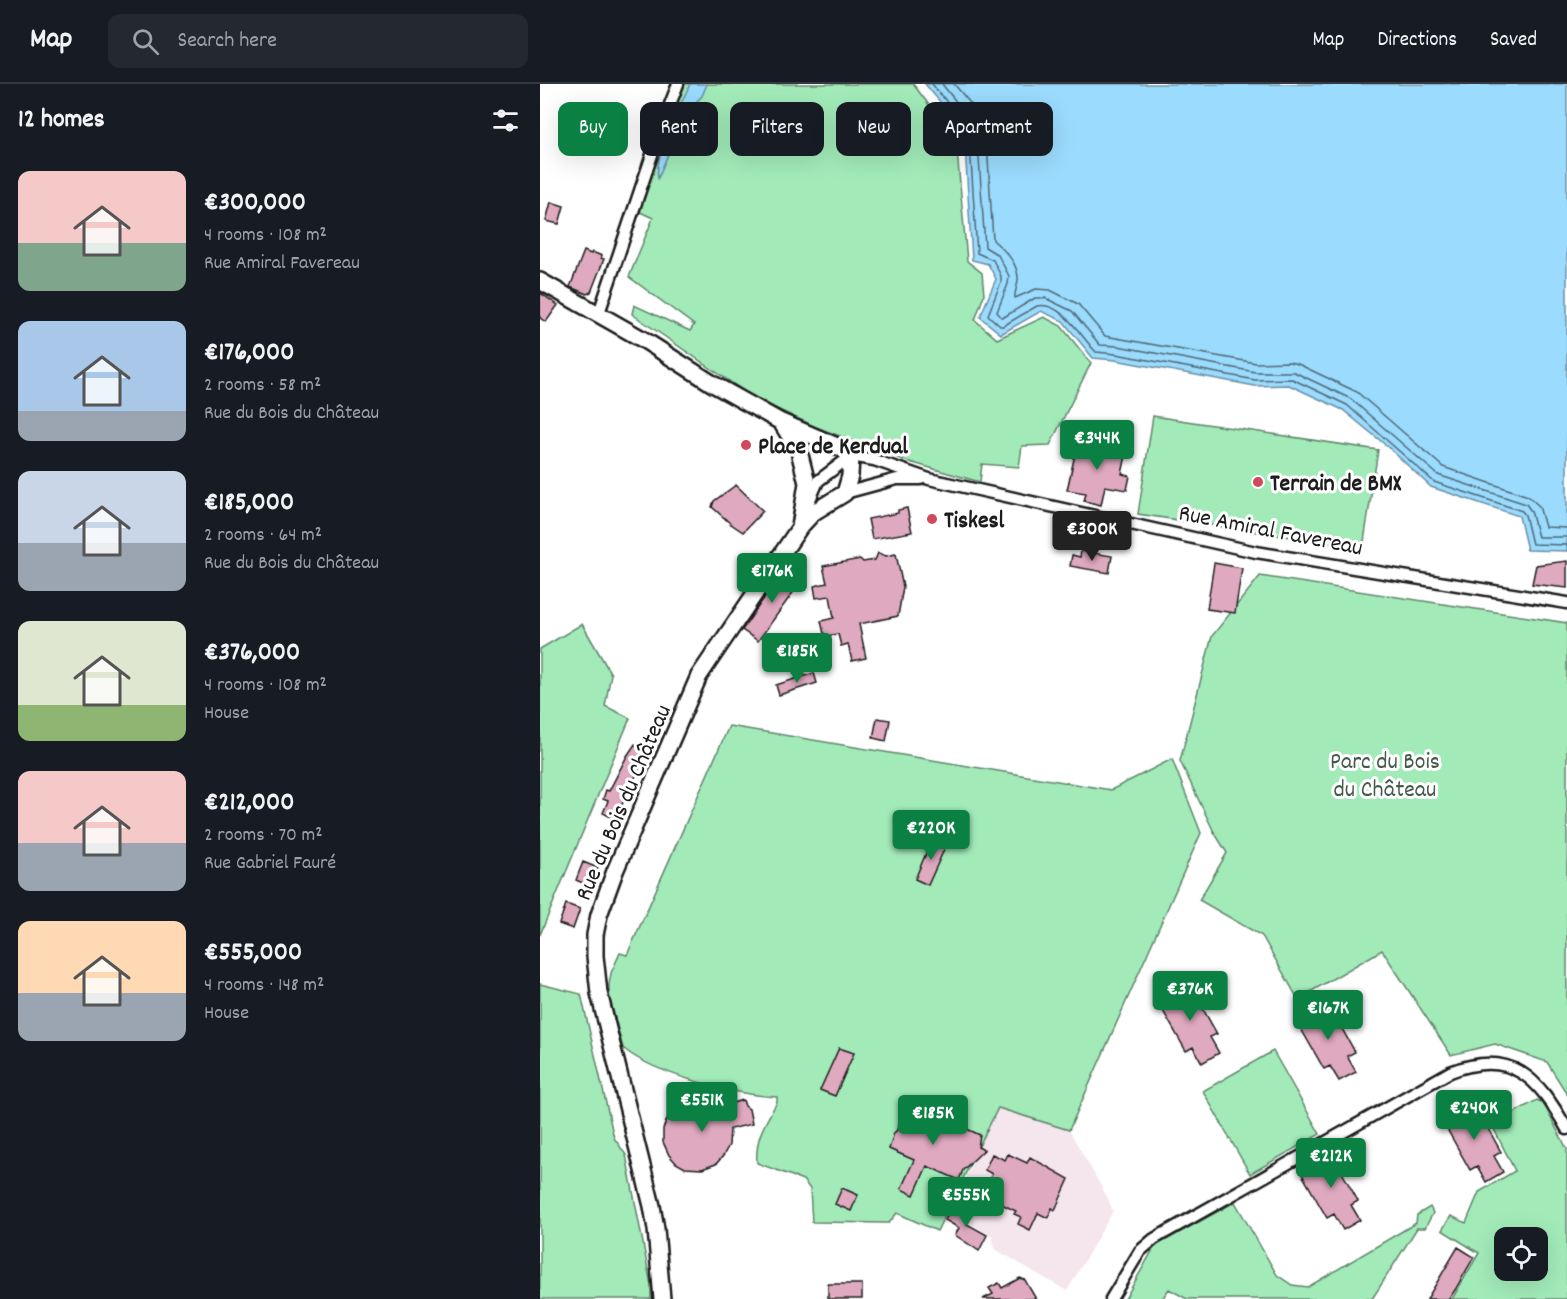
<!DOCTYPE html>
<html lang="en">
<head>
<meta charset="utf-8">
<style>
	:root { --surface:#171b24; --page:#242831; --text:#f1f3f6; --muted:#9ea1a6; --line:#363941; --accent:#0b8043 }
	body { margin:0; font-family:Dekko,sans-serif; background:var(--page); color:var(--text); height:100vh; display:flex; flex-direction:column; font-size:22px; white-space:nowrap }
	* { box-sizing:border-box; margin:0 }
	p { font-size:20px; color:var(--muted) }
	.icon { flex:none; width:33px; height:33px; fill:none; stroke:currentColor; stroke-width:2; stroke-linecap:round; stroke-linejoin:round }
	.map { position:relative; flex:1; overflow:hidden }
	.drawer { display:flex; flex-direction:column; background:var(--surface); width:540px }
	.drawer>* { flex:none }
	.guide { position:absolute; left:18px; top:18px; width:570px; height:54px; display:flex; gap:12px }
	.buttons { position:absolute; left:954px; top:1143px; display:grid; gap:12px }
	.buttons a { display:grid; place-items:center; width:54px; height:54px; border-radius:12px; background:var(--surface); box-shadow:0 6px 24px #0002; font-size:30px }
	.price { position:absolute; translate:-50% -51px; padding:0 14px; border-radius:6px; background:var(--accent); color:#fff; font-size:20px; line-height:39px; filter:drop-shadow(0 2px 3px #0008) }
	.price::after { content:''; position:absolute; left:50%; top:36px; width:18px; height:14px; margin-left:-9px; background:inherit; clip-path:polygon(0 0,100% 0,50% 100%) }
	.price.current { background:#222; color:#fff }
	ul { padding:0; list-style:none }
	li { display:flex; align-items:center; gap:18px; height:150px; padding:0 18px }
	li span { display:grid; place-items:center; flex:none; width:168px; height:120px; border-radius:12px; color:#555 }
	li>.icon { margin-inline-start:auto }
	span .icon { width:72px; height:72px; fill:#fffc; stroke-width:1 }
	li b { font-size:26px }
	h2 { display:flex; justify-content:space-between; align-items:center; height:72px; padding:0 18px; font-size:26px }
	.chip { padding:0 21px; border-radius:12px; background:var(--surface); box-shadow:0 6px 24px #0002; font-size:21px; line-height:54px }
	.chip.current { background:var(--accent); color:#fff }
	header { display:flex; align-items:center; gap:36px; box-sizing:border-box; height:84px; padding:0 30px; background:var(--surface); border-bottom:2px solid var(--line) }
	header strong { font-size:28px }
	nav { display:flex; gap:33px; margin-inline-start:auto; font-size:21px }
	.search { width:420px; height:54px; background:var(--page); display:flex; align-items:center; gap:15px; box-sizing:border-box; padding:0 21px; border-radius:12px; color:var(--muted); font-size:22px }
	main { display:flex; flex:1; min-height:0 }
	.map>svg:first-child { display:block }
	.built { fill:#f5e5ec }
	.green { fill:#a2ebb9; stroke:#5f846a; stroke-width:1.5; fill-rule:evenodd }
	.water { fill:#9bdbfd; stroke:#688fa3; stroke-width:1.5 }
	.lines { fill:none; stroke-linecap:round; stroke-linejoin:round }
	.shore { stroke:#4f6876; stroke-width:1.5 }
	.building { fill:#dfa9bf; stroke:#1c1c1c; stroke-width:1.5 }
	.street-casing { stroke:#1c1c1c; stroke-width:15 }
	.secondary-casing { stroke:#1c1c1c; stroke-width:20 }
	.street { stroke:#fff; stroke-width:10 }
	.secondary { stroke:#fff; stroke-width:15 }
	.poi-dot { fill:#d1495b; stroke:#fff; stroke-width:2 }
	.labels { text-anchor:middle; stroke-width:6; stroke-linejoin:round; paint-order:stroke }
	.poi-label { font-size:24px; font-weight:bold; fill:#1c1c1c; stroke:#fff; text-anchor:start }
	.street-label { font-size:24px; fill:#1c1c1c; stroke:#fff }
	.park-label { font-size:24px; fill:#445a4b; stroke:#fff }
</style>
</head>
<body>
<header>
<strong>Map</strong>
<div class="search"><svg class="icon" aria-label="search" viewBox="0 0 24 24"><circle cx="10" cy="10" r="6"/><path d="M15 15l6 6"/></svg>Search here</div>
<nav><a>Map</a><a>Directions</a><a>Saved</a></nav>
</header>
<main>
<section class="drawer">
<h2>12 homes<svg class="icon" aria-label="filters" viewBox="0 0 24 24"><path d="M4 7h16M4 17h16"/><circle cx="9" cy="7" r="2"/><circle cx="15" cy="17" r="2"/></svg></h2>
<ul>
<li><span style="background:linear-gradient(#f6c9c9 60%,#7fa58c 0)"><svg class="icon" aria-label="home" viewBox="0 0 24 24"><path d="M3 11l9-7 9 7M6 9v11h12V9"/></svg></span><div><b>€300,000</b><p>4 rooms · 108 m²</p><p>Rue Amiral Favereau</p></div></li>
<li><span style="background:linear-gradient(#a9c7e8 75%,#9aa5b1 0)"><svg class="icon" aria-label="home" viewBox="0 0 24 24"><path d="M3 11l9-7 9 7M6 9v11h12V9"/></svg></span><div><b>€176,000</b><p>2 rooms · 58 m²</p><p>Rue du Bois du Château</p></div></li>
<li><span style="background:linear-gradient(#c9d6e8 60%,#9aa5b1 0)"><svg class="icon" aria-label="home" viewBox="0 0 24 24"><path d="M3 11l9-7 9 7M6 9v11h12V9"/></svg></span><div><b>€185,000</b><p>2 rooms · 64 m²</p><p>Rue du Bois du Château</p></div></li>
<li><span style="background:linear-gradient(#dfe7d0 70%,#8fb573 0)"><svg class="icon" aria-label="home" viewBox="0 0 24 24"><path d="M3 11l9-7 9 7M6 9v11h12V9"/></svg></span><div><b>€376,000</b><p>4 rooms · 108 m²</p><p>House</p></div></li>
<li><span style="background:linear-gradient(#f6c9c9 60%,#9aa5b1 0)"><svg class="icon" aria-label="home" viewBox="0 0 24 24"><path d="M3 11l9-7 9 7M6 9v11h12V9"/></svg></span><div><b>€212,000</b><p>2 rooms · 70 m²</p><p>Rue Gabriel Fauré</p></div></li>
<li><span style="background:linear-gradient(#ffd9b3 60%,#9aa5b1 0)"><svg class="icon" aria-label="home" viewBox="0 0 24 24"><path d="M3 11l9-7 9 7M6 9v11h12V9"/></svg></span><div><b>€555,000</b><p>4 rooms · 148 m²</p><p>House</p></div></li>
</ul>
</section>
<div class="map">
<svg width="1027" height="1215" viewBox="0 0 1027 1215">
	<rect width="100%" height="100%" fill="#fff"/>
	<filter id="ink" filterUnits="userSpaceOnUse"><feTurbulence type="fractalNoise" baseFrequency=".0167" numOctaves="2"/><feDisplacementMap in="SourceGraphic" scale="12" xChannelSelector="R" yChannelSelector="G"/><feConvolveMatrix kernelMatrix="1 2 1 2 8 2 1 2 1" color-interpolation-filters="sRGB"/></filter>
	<g filter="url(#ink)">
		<!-- built -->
		<path class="built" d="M458,1024l71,22 38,67 6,14 -46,80 -72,-42 -3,-12 -22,-14 4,-8 -20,-12z"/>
		<!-- green -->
		<path class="green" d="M144,0h229l43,56 11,121 15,12 2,22 -9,25 22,19 47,-22 17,9 30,37 -41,82 -28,1 -3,21 -37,-3 -2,18 -74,-21 -90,-34 -62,-29 -122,-84 2,-9 56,26 4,-6 -65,-48 24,-59 -15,-7z
			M613,332l225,34 -15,98 -225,-34z
			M720,492l307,47v471l-20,-32 -52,-18 -44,11 -69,-105 -84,49 -36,-63 -63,-36 28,-47 -13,-21 -34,-71 32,-125z
			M42,540l29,50 -6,32 25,12 -90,217v-286z
			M189,642l382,64 61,-31 29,74 -132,297 -71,-22 -61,123 -40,-18 -8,10 -77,-1 -2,-33 -7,-9 -46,-17c-2,-26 8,-39 20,-61v-5c-40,-2 -124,-23 -154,-49l-14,-52v-11l2,-12 9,-20 7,2z
			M0,900l41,10 33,144 12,17 25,130v14h-111z
			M733,967l47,83 -70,40 -47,-83z
			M997,1016l6,3 24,46v150h-115l27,-46 -37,-23 9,-14 15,7 13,-31 36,-21 -23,-46zM964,1154h34v32h-34z
			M695,1118l42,73 15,10 16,2 108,-64 1,-8 13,-8 3,6 -8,15h-8l-45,71h-185l-18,-10 -7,10h-37l30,-53z"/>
		<!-- water -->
		<path class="water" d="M150,0h17l-5,12 -16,16 -28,66c-5,-21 23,-73 32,-94z
			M385,0h642v467l-40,-1 -8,-34 -88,-29 -43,-40 -45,-37 -54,-25 -34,1 -140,-26 -22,-2 -30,-37 -22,-10 -40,23 -21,-17 16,-38 -8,-15 -16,-4 -8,-130z"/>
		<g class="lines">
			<!-- shore -->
			<path class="shore" d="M392,0l37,45 8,124 16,7 8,16v6l-13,33 12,11h3l34,-20c25,-5 45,32 59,46l20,2 139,26 37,-1 55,26 87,77 88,29 3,4 7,29 35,1
				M402,0l35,44 8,119 13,8 11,21 -1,8 -11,28 4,5h3l31,-19h10l27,13 28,34 18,1 137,26h39l57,27 87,76 88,29 5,7 7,26h29
				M414,0l27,32 5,10 7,114c11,10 25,22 25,39 0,7 -4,13 -3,19l21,-9 14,1 28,14 27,32 151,27 33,-1 9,2 59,28 86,75 85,29 11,10 6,21 22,1"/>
		</g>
		<!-- building -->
		<path class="building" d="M11,118l13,4 -5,18 -13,-3z
			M44,167l7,3 1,-2 10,4 -1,2 3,1 -13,33 -4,2 -17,-7z
			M0,209l18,12 -12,17 -6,-4z
			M538,357l49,10 -5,23 8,2 -3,14 -22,-4 -4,19 -17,-4 2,-8 -19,-3z
			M196,401l27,26 -20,21 -12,-8 -19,-17 2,-6z
			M367,424l5,24 -40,7 -4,-20 30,-6v-3z
			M541,467l31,5 -3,17 -39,-7 2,-11 8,2z
			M338,469l8,3 10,-2 7,33 -5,29 -39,8 7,34 -14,3 -4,-17 -7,2 -3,-12 -10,2 -4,-2 -3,-13 13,-3 -4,-22 -14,2 -2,-12 13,-3 -4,-17 37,-7 3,3 12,-2z
			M1027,477v27l-35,-4 4,-19z
			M674,479l28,5 -7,45 -28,-4z
			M245,484l17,12 -44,61 -16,-11z
			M274,589l3,10 -38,12 -3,-10z
			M337,634l13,2 -4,21 -13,-3z
			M95,660l11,9 -6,9 2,1 -27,56 -12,-6 5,-12 -5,-2 3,-9 3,1 18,-35z
			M393,753l14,6 -19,42 -13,-6z
			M43,778l15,6 -8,18 -14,-6z
			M26,820l14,5 -7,20 -14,-5z
			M649,900l28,50 -7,3 9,16 -17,10 -9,-16 -7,4 -28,-49z
			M787,918l28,50 -8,4 9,16 -17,9 -9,-15 -6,3 -28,-49z
			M299,964l15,5 -19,43 -15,-6z
			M152,1016l1,2 15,3 12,7 9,-8 14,-4 2,6 4,3 3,15 -22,5 -1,16 -6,11 -7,8 -14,5 -17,-1 -9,-5 -7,-8 -6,-13v-13l5,-12 14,-12 -1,-3z
			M370,1019l70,32 -2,12 6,3 -21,20 -4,10 -32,-14 -13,29 -13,-6 13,-29 -25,-11 5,-16 3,-3 1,-4 7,-12v-5z
			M934,1019l27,49 -7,4 9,16 -17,10 -9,-16 -7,4 -28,-50z
			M790,1067l28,50 -7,4 9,15 -17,10 -9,-16 -7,4 -28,-49z
			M452,1070l13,6 3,-6 19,9 3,-6 39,22 -14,31 -3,-2 -4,10 -10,-5 -8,17 -12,-6 3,-7 -7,-3 2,-3 -25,-12 4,-9 -9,-5 6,-11 -7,-4z
			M302,1104l16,7 -7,16 -16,-7z
			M413,1120l19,11 -5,9 20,11 -8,16 -24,-16 4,-7 -14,-8z
			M918,1163l16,10 -19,33 -6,9h-22z
			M480,1194l5,2 11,19h-53l10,-5 -4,-6 10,-5 3,5z
			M288,1200h34v15h-34z"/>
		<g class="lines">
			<!-- street casing -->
			<g class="street-casing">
				<path id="street" d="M58,232l64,-191 16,-41
					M305,409l52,-14h24
					M269,418l9,-21 33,-25 23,4 55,19 327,73 311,51
					M571,1215l29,-48 14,-12 296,-167c62,-24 88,6 117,57"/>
			</g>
			<!-- secondary casing -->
			<g class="secondary-casing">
				<path id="secondary" d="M0,197l104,59 69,44 68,38 60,26 10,8 -1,20 -5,17 -31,19 -14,15 -101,149 -84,195 -16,44 -4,20v21l4,37 53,213 4,23 6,70
					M241,338l18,29 8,32 -7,44"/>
			</g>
			<!-- street -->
			<use href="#street" class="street"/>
			<!-- secondary -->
			<use href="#secondary" class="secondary"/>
		</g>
	</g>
	<!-- markers -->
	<g class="poi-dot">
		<circle cx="206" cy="361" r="6"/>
		<circle cx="718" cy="398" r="6"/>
		<circle cx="392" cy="435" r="6"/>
	</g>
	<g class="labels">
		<!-- poi labels -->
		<g class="poi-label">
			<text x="218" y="369">Place de Kerdual</text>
			<text x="730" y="406">Terrain de BMX</text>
			<text x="404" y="443">Tiskesl</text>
		</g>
		<!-- street labels -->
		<g class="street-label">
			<text transform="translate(731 445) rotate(11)" y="8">Rue Amiral Favereau</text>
			<text transform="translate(82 718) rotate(-67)" y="8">Rue du Bois du Château</text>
		</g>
		<!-- park labels -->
		<g class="park-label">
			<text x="845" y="684">Parc du Bois<tspan x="845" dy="28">du Château</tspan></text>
		</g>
	</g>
</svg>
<div class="buttons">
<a><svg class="icon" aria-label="locate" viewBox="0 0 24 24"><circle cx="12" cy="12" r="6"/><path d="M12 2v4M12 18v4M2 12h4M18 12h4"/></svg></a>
</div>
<b class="price" style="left:557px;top:387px">€344K</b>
<b class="price current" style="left:552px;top:478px">€300K</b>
<b class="price" style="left:232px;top:520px">€176K</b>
<b class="price" style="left:257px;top:600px">€185K</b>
<b class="price" style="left:391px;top:777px">€220K</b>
<b class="price" style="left:650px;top:938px">€376K</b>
<b class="price" style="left:788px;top:957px">€167K</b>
<b class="price" style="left:162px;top:1049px">€551K</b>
<b class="price" style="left:934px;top:1057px">€240K</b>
<b class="price" style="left:393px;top:1062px">€185K</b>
<b class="price" style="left:791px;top:1105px">€212K</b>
<b class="price" style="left:426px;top:1144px">€555K</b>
<div class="guide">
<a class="chip current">Buy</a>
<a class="chip">Rent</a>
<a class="chip">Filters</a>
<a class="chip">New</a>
<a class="chip">Apartment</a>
</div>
</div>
</main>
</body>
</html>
